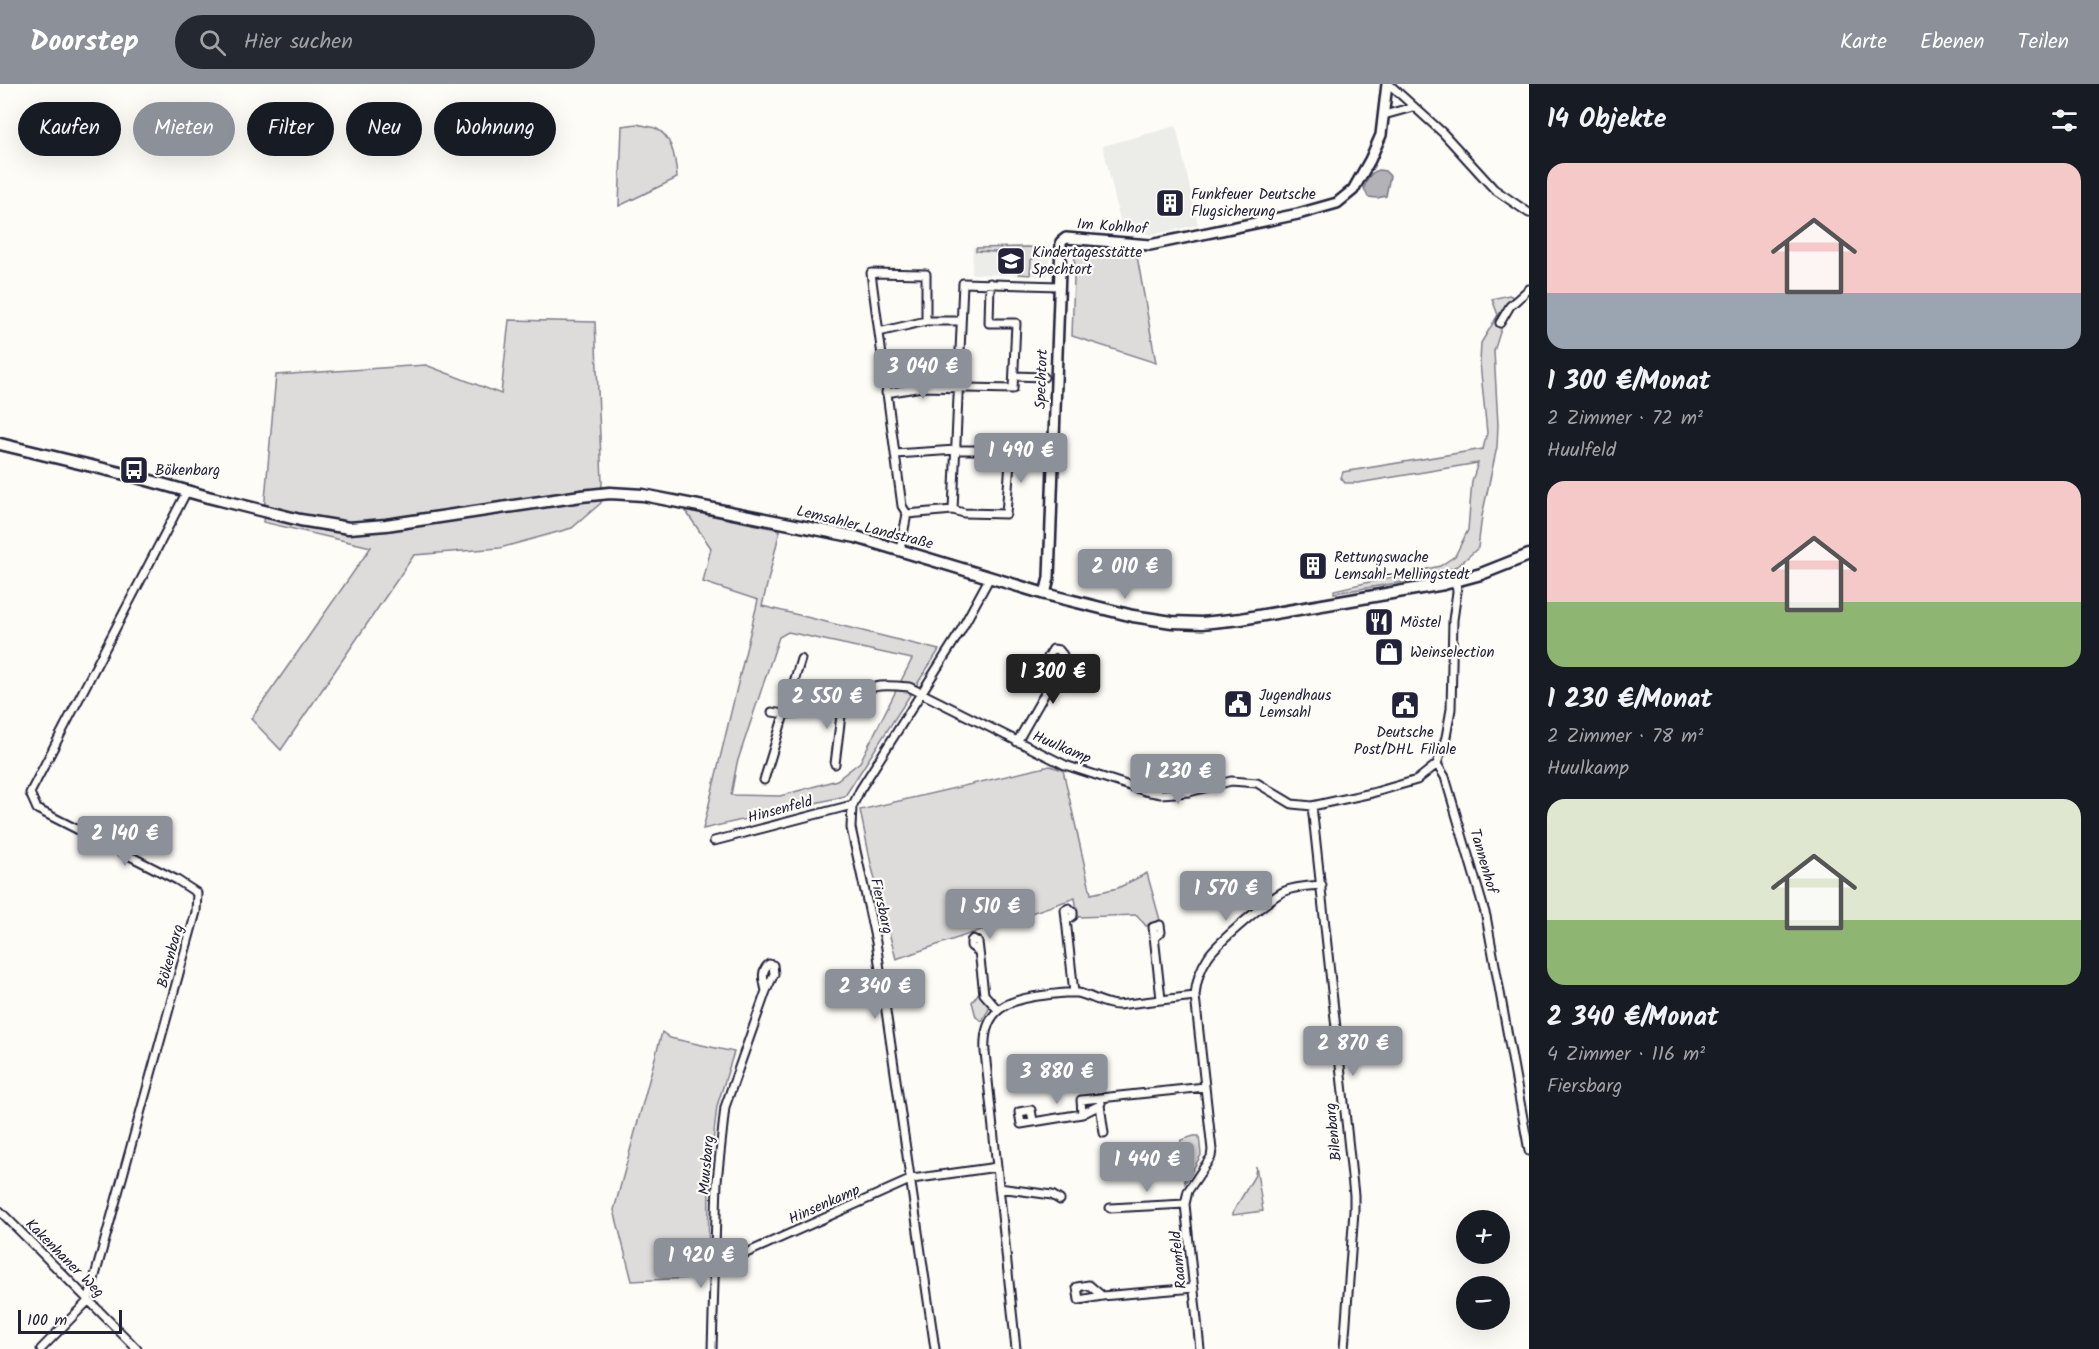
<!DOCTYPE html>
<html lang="de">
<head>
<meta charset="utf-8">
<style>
	:root { --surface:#171b24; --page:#242831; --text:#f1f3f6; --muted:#9ea1a6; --accent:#8c9099 }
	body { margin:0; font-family:Kalam,sans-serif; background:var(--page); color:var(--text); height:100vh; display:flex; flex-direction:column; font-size:22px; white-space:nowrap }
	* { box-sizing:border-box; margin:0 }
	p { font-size:20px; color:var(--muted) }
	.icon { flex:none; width:33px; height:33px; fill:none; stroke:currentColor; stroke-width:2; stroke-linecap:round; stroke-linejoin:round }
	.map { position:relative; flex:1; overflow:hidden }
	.details { display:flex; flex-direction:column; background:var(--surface); width:570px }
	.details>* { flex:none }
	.top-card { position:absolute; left:18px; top:18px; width:570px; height:54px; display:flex; gap:12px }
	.controls { position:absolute; left:1456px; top:1126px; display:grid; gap:12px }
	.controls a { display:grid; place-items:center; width:54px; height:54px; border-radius:50%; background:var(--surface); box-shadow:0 6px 24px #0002; font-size:30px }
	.scale { position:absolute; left:18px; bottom:15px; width:104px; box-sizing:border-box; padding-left:6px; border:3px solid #22223b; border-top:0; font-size:16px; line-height:21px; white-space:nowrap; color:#22223b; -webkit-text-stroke:4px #fdfcf7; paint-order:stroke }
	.price { position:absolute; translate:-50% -51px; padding:0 14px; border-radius:6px; background:var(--accent); color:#fff; font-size:20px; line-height:39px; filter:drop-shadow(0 2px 3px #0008) }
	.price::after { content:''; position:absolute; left:50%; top:36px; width:18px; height:14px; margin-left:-9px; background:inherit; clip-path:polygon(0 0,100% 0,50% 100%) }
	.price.selected { background:#222; color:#fff }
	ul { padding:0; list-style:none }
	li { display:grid; align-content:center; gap:12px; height:318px; padding:0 18px }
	li span { display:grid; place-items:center; height:186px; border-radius:18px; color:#555 }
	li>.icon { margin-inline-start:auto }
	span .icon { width:108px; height:108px; fill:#fffc; stroke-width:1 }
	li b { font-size:26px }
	h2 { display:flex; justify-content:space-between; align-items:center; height:72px; padding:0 18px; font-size:26px }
	.tag { padding:0 21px; border-radius:27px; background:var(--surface); box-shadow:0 6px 24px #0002; font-size:21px; line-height:54px }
	.tag.selected { background:var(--accent); color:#fff }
	header { display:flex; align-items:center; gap:36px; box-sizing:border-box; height:84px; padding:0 30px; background:var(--accent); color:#fff }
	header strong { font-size:28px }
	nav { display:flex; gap:33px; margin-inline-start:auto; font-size:21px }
	.search { width:420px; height:54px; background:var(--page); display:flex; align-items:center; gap:15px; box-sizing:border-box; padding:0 21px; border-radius:33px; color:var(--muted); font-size:22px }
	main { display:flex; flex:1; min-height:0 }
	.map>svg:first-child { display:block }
	.built { fill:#ecece9 }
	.green { fill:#dddcdb; stroke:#807f8b; stroke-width:1.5; fill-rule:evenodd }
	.water { fill:#b2b2b7; stroke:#787885; stroke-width:1.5 }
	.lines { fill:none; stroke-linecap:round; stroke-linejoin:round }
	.minor-casing { stroke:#22223b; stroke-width:11 }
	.tertiary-casing { stroke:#22223b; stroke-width:14 }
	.secondary-casing { stroke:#22223b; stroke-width:15 }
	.minor { stroke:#fdfcf7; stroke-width:7 }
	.tertiary { stroke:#fdfcf7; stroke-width:9 }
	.secondary { stroke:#fdfcf7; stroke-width:10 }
	.labels { text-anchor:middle; stroke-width:4.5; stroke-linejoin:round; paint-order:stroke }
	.poi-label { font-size:15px; fill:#22223b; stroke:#fdfcf7; text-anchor:start }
	.street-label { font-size:15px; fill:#22223b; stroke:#fdfcf7 }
</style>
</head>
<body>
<header>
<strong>Doorstep</strong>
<div class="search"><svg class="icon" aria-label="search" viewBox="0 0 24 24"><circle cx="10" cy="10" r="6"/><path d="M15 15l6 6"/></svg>Hier suchen</div>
<nav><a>Karte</a><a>Ebenen</a><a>Teilen</a></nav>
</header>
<main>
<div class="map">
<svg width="1529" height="1265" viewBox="0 0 1529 1265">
	<rect width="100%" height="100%" fill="#fdfcf7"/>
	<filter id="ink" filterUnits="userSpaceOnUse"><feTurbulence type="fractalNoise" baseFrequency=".0167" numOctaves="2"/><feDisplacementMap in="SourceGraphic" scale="12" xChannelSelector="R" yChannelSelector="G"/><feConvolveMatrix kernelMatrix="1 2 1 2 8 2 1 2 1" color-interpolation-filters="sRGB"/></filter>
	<g filter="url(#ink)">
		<!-- built -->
		<path class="built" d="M1176,42l22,99 -48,10 -29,-10 -18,-79z
			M1027,162l23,1 -2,29 -76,-2 1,-27z"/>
		<!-- green -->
		<path class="green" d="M637,40c6,2 14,2 20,5 16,8 19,32 20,49l-58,28 3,-80z
			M1027,163l15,1 2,9 -7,-1 -6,4 -1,15 -11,-1c-3,-6 -2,-16 -6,-21l-37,-2v-3z
			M1075,164l62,8 19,107 -84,-27z
			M1509,211l8,4 -13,21 -10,31 4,74 -1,22 -15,69 -4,32 -19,17 -30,13 -95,15v-3l106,-24 15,-10 13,-26 4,-49 6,-18 -120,20h-13l-4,-5 2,-6 140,-23 4,-16 -7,-70 1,-20 17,-28 -6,-16z
			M509,236l86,2 7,160 -1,21 -29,25 -72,20 -86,7 -133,195 -30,-31 120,-172 -108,-25 13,-147 150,-10 75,29z
			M685,426l95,20 -18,76 177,44 -94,146 -142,33 55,-229 -55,-18 8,-34zM788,548l124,27 -52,103 -23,18 -57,16 -49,-1 6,-32 42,-126z
			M1050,682l13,4 28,124 27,-6 29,-15 13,47 -14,6 -9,-11 -59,2 -3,-19 -179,61 -25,-95 -11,-54z
			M980,907l10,16 -8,14 -6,-4 -4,-15z
			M662,948l8,6 64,14 -17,54 -8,72 -1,99 -76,4 -18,-71z
			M1194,1052h5l2,19 -16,28 -5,-36 1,-7z
			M1256,1082l7,45 -30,4v-3l22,-37z"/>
		<!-- water -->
		<path class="water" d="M1379,86l6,1 5,5 -4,20 -9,2 -9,-1 -4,-9c3,-9 6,-16 15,-18z"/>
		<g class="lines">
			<!-- minor casing -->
			<g class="minor-casing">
				<path id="minor" d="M1389,0l54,49 51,56 35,24
					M1384,31l29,-8
					M926,237h35
					M1500,239l10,-17 19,-17
					M879,248l47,-11v-47l-55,-1 31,233 5,8
					M1014,292l30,1
					M886,309l36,-6 91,2 3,-66h-27l1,-40
					M1011,366v-9l29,1
					M895,370l61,-4h55l-5,64 -42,-1 -11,-3
					M900,466l7,-36 46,-4 10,-227 96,3
					M772,628c41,9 70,-21 108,-26 9,-1 19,0 29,1l156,78 80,26 16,3 28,-2 42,-11 26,2 35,21 20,2 60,-13 45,-13 20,-16 9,-27 5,-28 2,-89 4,-28 -1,-11
					M1017,658l35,-61 11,-26 -4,-5 -6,-1 -5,8 4,24
					M835,680l8,-65
					M1437,680l8,13 41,139 43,235
					M764,696l37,-121
					M1312,722l42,389v16l-10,138
					M714,757l138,-36
					M1066,837l7,-5v-4l-4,-4 -4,2 9,83
					M1154,854l7,-6 -1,-7 -7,2 8,72
					M979,868l-8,-6v-5l2,-2 5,3 6,52 14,16
					M1101,1019l-1,2 4,28
					M1082,1030l-1,-14 124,-13
					M1033,1037l-2,-11 -12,2 2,12 61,-10 18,-9
					M999,1104l53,7 8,5
					M1110,1124l75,-4
					M0,1127l137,138
					M715,1183l197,-88 85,-12
					M1102,1212l-13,-11 -12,2 2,13 23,-4 92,-8
					M41,1265l47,-48 108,-389 1,-19 -20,-13 -140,-71 -7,-16 157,-302
					M712,1265l5,-168 8,-74 41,-116 8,-17 -1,-9 -4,-1c-9,7 -5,17 -3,27
					M935,1265l-59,-407 -25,-114 1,-21 8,-17 100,-158 30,-55
					M1016,1265l-31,-297c-3,-44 24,-53 61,-57 11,-1 22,-3 32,-2 14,3 26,12 40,12l77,-9
					M1200,1265l-15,-145 3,-13 23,-34 1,-7 -17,-154c1,-14 5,-27 13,-39 7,-12 65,-62 77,-66 11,-5 25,-5 37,-6"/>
			</g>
			<!-- tertiary casing -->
			<g class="tertiary-casing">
				<path id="tertiary" d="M1045,510l4,-16 12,-336 5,-4 84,7 148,-31 39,-11 16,-13 17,-30 11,-25 6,-51"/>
			</g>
			<!-- secondary casing -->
			<g class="secondary-casing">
				<path id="secondary" d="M0,360l133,32 75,21 92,23 49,8 37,-3 195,-29 29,-3 33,2 213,42 189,57 88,22 39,6 30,1 39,-4 203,-35 37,-10 48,-19"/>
			</g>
			<!-- minor -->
			<use href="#minor" class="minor"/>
			<!-- tertiary -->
			<use href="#tertiary" class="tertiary"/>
			<!-- secondary -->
			<use href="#secondary" class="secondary"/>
		</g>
	</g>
	<!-- icons -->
	<defs>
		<g id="building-square" transform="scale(1.5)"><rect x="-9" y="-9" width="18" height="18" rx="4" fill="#22223b" stroke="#fdfcf7"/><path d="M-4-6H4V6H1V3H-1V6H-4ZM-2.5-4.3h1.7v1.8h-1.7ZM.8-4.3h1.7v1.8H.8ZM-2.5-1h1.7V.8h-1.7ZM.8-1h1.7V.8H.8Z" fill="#fff"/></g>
		<g id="school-square" transform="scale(1.5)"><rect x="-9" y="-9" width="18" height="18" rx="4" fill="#22223b" stroke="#fdfcf7"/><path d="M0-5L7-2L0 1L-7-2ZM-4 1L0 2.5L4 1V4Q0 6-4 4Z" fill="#fff"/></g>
		<g id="bus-square" transform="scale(1.5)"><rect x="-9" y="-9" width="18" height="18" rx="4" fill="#22223b" stroke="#fdfcf7"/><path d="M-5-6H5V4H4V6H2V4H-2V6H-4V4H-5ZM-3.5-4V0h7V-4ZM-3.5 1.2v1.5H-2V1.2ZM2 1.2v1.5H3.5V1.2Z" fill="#fff"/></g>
		<g id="restaurant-square" transform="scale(1.5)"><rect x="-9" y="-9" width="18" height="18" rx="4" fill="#22223b" stroke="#fdfcf7"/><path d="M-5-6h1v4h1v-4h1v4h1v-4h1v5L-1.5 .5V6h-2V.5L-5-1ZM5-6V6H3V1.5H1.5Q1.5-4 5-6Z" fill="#fff"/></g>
		<g id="shop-square" transform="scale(1.5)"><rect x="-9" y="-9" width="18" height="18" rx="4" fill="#22223b" stroke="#fdfcf7"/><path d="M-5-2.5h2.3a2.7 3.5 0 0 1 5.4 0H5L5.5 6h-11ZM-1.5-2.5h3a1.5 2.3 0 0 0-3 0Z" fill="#fff"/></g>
		<g id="civic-square" transform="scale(1.5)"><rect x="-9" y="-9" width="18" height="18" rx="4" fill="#22223b" stroke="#fdfcf7"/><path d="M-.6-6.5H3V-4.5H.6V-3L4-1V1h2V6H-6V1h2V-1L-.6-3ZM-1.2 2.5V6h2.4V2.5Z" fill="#fff"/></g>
	</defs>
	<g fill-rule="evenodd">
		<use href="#building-square" x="1170" y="119"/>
		<use href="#school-square" x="1011" y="177"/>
		<use href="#bus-square" x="134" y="386"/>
		<use href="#building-square" x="1313" y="482"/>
		<use href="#restaurant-square" x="1379" y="538"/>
		<use href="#shop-square" x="1389" y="568"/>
		<use href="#civic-square" x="1238" y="620"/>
		<use href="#civic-square" x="1405" y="621"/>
	</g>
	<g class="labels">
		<!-- poi labels -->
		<g class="poi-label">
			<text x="1191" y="115">Funkfeuer Deutsche<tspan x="1191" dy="17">Flugsicherung</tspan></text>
			<text x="1032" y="173">Kindertagesstätte<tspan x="1032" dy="17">Spechtort</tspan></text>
			<text x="155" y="391">Bökenbarg</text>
			<text x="1334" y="478">Rettungswache<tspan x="1334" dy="17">Lemsahl-Mellingstedt</tspan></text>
			<text x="1400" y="543">Möstel</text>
			<text x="1410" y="573">Weinselection</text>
			<text x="1259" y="616">Jugendhaus<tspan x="1259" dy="17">Lemsahl</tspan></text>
			<text x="1405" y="653" text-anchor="middle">Deutsche<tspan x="1405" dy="17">Post/DHL Filiale</tspan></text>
		</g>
		<!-- street labels -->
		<g class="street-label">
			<text transform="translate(1112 142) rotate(4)" y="5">Im Kohlhof</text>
			<text transform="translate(1041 295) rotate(-88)" y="5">Spechtort</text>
			<text transform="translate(865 443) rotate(14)" y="5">Lemsahler Landstraße</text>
			<text transform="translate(1062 663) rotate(23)" y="5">Huulkamp</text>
			<text transform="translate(780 725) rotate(-15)" y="5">Hinsenfeld</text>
			<text transform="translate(1484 777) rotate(74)" y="5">Tannenhof</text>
			<text transform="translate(882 822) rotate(77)" y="5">Fiersbarg</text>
			<text transform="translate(170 872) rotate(-75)" y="5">Bökenbarg</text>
			<text transform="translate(1333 1048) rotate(-96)" y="5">Bilenbarg</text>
			<text transform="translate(706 1081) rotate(-85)" y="5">Muusbarg</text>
			<text transform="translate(824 1120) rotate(-24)" y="5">Hinsenkamp</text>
			<text transform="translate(65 1174) rotate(45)" y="5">Kakenhaner Weg</text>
			<text transform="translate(1178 1176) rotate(-96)" y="5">Raamfeld</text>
		</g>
	</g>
</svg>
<div class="controls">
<a>+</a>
<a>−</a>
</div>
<div class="scale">100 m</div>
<b class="price" style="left:923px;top:316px">3 040 €</b>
<b class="price" style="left:1021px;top:400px">1 490 €</b>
<b class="price" style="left:1125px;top:516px">2 010 €</b>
<b class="price selected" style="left:1053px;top:621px">1 300 €</b>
<b class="price" style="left:827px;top:646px">2 550 €</b>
<b class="price" style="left:1178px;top:721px">1 230 €</b>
<b class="price" style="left:125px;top:783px">2 140 €</b>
<b class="price" style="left:1226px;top:838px">1 570 €</b>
<b class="price" style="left:990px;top:856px">1 510 €</b>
<b class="price" style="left:875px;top:936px">2 340 €</b>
<b class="price" style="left:1353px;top:993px">2 870 €</b>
<b class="price" style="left:1057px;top:1021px">3 880 €</b>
<b class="price" style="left:1147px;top:1109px">1 440 €</b>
<b class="price" style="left:701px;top:1205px">1 920 €</b>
<div class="top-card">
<a class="tag">Kaufen</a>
<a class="tag selected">Mieten</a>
<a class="tag">Filter</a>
<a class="tag">Neu</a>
<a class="tag">Wohnung</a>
</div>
</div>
<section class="details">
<h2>14 Objekte<svg class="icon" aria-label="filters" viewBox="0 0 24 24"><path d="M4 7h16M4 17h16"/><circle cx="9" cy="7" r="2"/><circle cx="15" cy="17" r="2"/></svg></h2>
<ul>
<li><span style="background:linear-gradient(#f6c9c9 70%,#9aa5b1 0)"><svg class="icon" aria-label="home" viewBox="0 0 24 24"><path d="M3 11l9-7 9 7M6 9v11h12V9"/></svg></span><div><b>1 300 €/Monat</b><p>2 Zimmer · 72 m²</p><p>Huulfeld</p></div></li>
<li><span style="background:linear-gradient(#f6c9c9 65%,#8fb573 0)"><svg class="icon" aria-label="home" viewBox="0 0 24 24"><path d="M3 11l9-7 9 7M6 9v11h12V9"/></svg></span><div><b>1 230 €/Monat</b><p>2 Zimmer · 78 m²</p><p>Huulkamp</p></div></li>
<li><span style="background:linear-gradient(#dfe7d0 65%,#8fb573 0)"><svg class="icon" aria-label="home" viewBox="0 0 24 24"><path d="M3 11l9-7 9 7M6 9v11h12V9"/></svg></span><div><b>2 340 €/Monat</b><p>4 Zimmer · 116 m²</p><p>Fiersbarg</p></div></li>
</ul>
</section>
</main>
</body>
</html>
